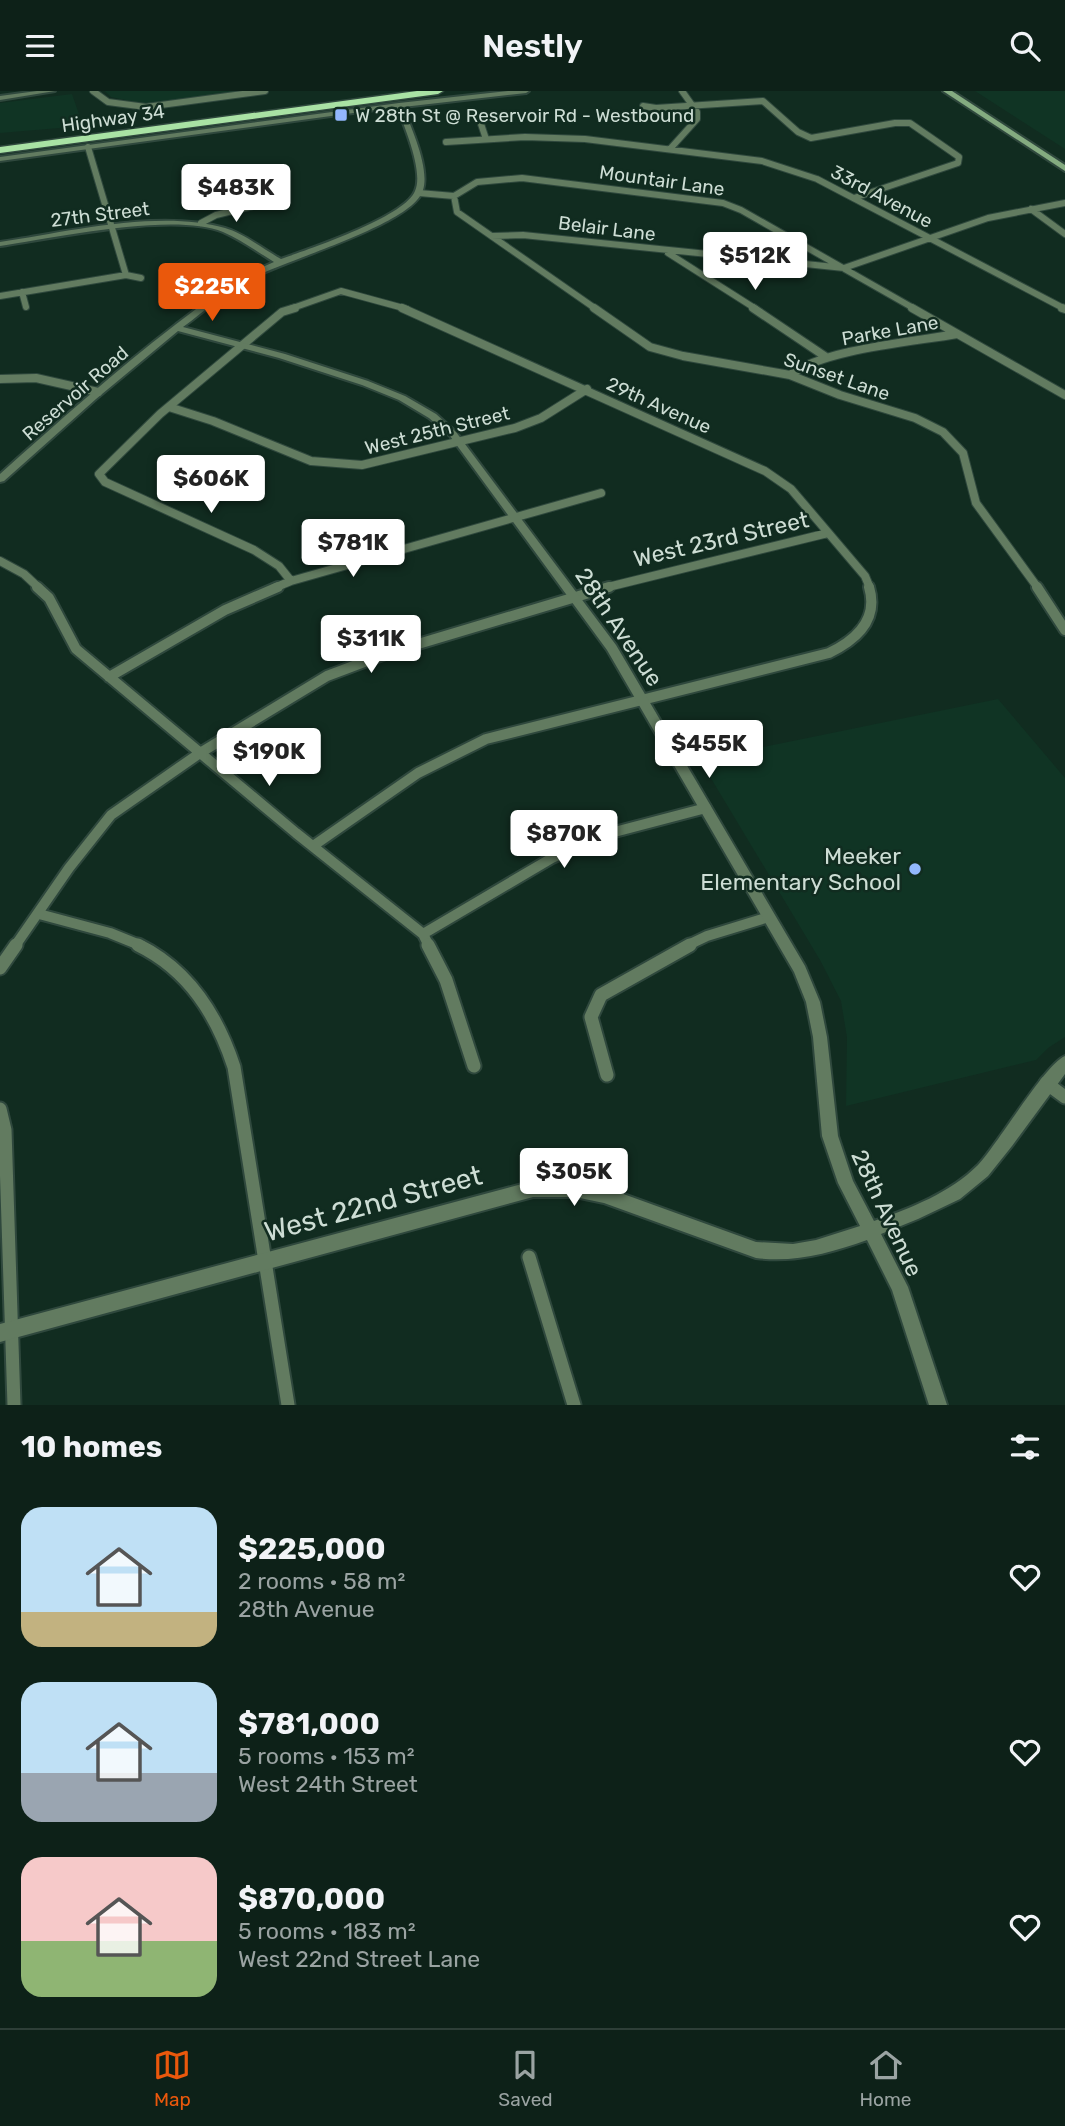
<!DOCTYPE html>
<html lang="en">
<head>
<meta charset="utf-8">
<style>
	:root { --surface:#0d2118; --page:#162921; --text:#f1f3f6; --muted:#9aa3a2; --line:#2d3e37; --accent:#ea580c }
	body { margin:0; font-family:Rubik,sans-serif; background:var(--page); color:var(--text); height:100vh; display:flex; flex-direction:column; font-size:26px; white-space:nowrap }
	* { box-sizing:border-box; margin:0 }
	p { font-size:23px; color:var(--muted) }
	.icon { flex:none; width:38px; height:38px; fill:none; stroke:currentColor; stroke-width:2; stroke-linecap:round; stroke-linejoin:round }
	.map { position:relative; height:1314px; overflow:hidden }
	.panel { display:flex; flex-direction:column; background:var(--surface); flex:1 }
	.panel>* { flex:none }
	.price { position:absolute; translate:-50% -60px; padding:0 16px; border-radius:7px; background:#fff; color:#222; font-size:23px; line-height:46px; filter:drop-shadow(0 2px 4px #0008) }
	.price::after { content:''; position:absolute; left:50%; top:42px; width:21px; height:16px; margin-left:-10px; background:inherit; clip-path:polygon(0 0,100% 0,50% 100%) }
	.price.active { background:var(--accent); color:#fff }
	ul { padding:0; list-style:none }
	li { display:flex; align-items:center; gap:21px; height:175px; padding:0 21px }
	li span { display:grid; place-items:center; flex:none; width:196px; height:140px; border-radius:21px; color:#555 }
	li>.icon { margin-inline-start:auto }
	span .icon { width:84px; height:84px; fill:#fffc; stroke-width:1 }
	li b { font-size:30px }
	h2 { display:flex; justify-content:space-between; align-items:center; height:84px; padding:0 21px; font-size:30px }
	header { display:flex; justify-content:space-between; align-items:center; height:91px; padding:0 21px; background:var(--surface); font-size:32px; font-weight:600 }
	.menu { display:flex; justify-content:space-around; align-items:center; height:98px; border-top:2px solid var(--line); background:var(--surface); font-size:19px; color:var(--muted) }
	.menu a { display:grid; justify-items:center; gap:4px }
	.menu .active { color:var(--accent) }
	.map>svg:first-child { display:block }
	.built { fill:#103424 }
	.lines { fill:none; stroke-linecap:round; stroke-linejoin:round }
	.minor-far3-casing { stroke:#2f483d; stroke-width:8 }
	.minor-far2-casing { stroke:#2f483d; stroke-width:10 }
	.minor-far1-casing { stroke:#2f483d; stroke-width:14 }
	.minor-casing { stroke:#2f483d; stroke-width:17 }
	.tertiary-casing { stroke:#2f483d; stroke-width:4 }
	.secondary-casing { stroke:#2f483d; stroke-width:4 }
	.trunk-casing { stroke:#2f483d; stroke-width:3 }
	.minor-far3 { stroke:#627b60; stroke-width:6 }
	.minor-far2 { stroke:#627b60; stroke-width:8 }
	.minor-far1 { stroke:#627b60; stroke-width:10 }
	.minor { stroke:#627b60; stroke-width:13 }
	.tertiary { fill:#627b60; fill-rule:evenodd }
	.secondary { fill:#84ab80; fill-rule:evenodd }
	.trunk { fill:#a9e2a4; fill-rule:evenodd }
	.poi-dot { fill:#92b7fd; stroke:#112c20; stroke-width:2.5 }
	.labels { text-anchor:middle; stroke-width:5; stroke-linejoin:round; paint-order:stroke }
	.far-poi-label { font-size:19px; fill:#cdddd4; stroke:#112c20; text-anchor:start }
	.far-street-label { font-size:19px; fill:#cdddd4; stroke:#112c20 }
	.street-label { font-size:23px; fill:#cdddd4; stroke:#112c20 }
	.poi-label { font-size:23px; fill:#cdddd4; stroke:#112c20; text-anchor:end }
	.near-street-label { font-size:28px; fill:#cdddd4; stroke:#112c20 }
</style>
</head>
<body>
<header><svg class="icon" aria-label="menu" viewBox="0 0 24 24"><path d="M4 6h16M4 12h16M4 18h16"/></svg>Nestly<svg class="icon" aria-label="search" viewBox="0 0 24 24"><circle cx="10" cy="10" r="6"/><path d="M15 15l6 6"/></svg></header>
<div class="map">
<svg width="1065" height="1314" viewBox="0 0 1065 1314">
	<rect width="100%" height="100%" fill="#112c20"/>
	<!-- built -->
	<path class="built" d="M105,0h129l2,3 -91,10 -34,-7z
		M975,0h90v58z
		M72,3l11,32 -83,7v-30z
		M998,608l67,79v259l-17,11 -12,12 -190,46 1,-69 -6,-36 -21,-41 -120,-200z"/>
	<g class="lines">
		<!-- minor-far3 casing -->
		<g class="minor-far3-casing">
			<path id="minor-far3" d="M93,0l15,11 38,5 119,-16
				M643,15l13,2 107,-7 35,31 13,6 84,-15h15l49,34 -1,6 -104,35
				M481,33l5,15
				M446,51l79,-5 60,2 177,22 55,18 248,130
				M88,56l38,128
				M670,58l27,-30v-7l-15,-21
				M419,102l35,3 23,-14 45,-4 201,25 18,7 174,99
				M454,105l3,16 139,97
				M1031,118l34,25
				M201,132l15,-8 46,-11
				M492,145l31,-1 321,33 144,-50 77,-15
				M668,162l88,56
				M22,201l4,15
				M0,205l126,-21 15,3
				M290,218l51,-18 66,18"/>
		</g>
		<!-- minor-far2 casing -->
		<g class="minor-far2-casing">
			<path id="minor-far2" d="M402,217l363,163 26,18 74,87 5,12
				M594,217l56,39 33,9 107,19 50,20 75,23 28,14 20,21 13,50 62,85
				M753,217l73,49
				M912,217l153,87
				M1062,217l3,1
				M790,284c34,-26 122,-33 167,-41
				M0,288l36,-1 62,14
				M169,316l44,14 98,40 51,4 153,-37 26,-10 46,-29
				M0,470l24,13 15,14
				M291,490l-12,-15 -25,-16 -149,-68 -6,-8 61,-60 122,-102 13,-4
				M274,497l17,-7 310,-88
				M604,497l224,-55"/>
		</g>
		<!-- minor-far1 casing -->
		<g class="minor-far1-casing">
			<path id="minor-far1" d="M37,496l12,11 27,51 220,184 127,101 6,12
				M1037,496l28,43
				M109,586l116,-67 53,-23
				M313,755l105,-73 68,-34 343,-86c27,-13 50,-33 40,-66
				M39,823l71,19 32,13
				M423,843l129,-76 51,-23 103,-27
				M15,855l54,-78 42,-53 89,-62 127,-77 61,-23 221,-66
				M686,855l21,-10 62,-19"/>
		</g>
		<!-- minor casing -->
		<g class="minor-casing">
			<path id="minor" d="M138,854c51,25 79,70 96,122l54,338
				M428,854l18,35 28,86
				M0,877l16,-23
				M607,984l-16,-58 10,-22 89,-50
				M1046,992l19,14
				M0,1018l5,21 9,275
				M529,1166l45,148"/>
		</g>
		<!-- tertiary casing -->
		<g class="tertiary-casing">
			<path id="tertiary" d="M37,0h18l-55,9v-4z
				M508,0h21l-3,2 -123,14c8,20 27,61 20,83 -10,35 -140,70 -174,90 -24,12 -44,31 -66,47l102,27 83,27 37,15 31,18 20,18 160,213 189,321 15,36 7,35 11,99 15,45 21,40c37,-13 76,-28 104,-56 20,-21 67,-101 87,-109v18l-53,72 -24,30 -28,23 -42,20 -37,15 27,53 39,118h-18l-37,-115 -25,-50c-37,13 -72,23 -111,18l-152,-55 -29,-6h-42l-533,145v-18l533,-143h42l29,6 152,55 37,2 23,-4 44,-14 -22,-43 -16,-47 -9,-99 -7,-35 -12,-30 -187,-322 -157,-214 -21,-18 -30,-18 -37,-15 -83,-27 -101,-27 -82,68 -92,82 -4,1v-8c57,-51 115,-103 175,-149 32,-24 62,-48 99,-63 -16,-10 -33,-22 -51,-30 -50,-20 -167,6 -223,14v-4c67,-10 160,-33 225,-14 18,5 40,22 56,31 28,-10 124,-42 134,-68 9,-19 -11,-65 -18,-84l-397,54v-4l399,-54z"/>
		</g>
		<!-- secondary casing -->
		<g class="secondary-casing">
			<path id="secondary" d="M943,0h9l113,74v6z"/>
		</g>
		<!-- trunk casing -->
		<g class="trunk-casing">
			<path id="trunk" d="M417,0h26l-5,3 -438,59v-6z"/>
		</g>
		<!-- minor-far3 -->
		<use href="#minor-far3" class="minor-far3"/>
		<!-- minor-far2 -->
		<use href="#minor-far2" class="minor-far2"/>
		<!-- minor-far1 -->
		<use href="#minor-far1" class="minor-far1"/>
		<!-- minor -->
		<use href="#minor" class="minor"/>
		<!-- tertiary -->
		<use href="#tertiary" class="tertiary"/>
		<!-- secondary -->
		<use href="#secondary" class="secondary"/>
		<!-- trunk -->
		<use href="#trunk" class="trunk"/>
	</g>
	<!-- markers -->
	<g class="poi-dot">
		<rect x="334" y="17" width="14" height="14" rx="3.5"/>
		<circle cx="915" cy="778" r="7"/>
	</g>
	<g class="labels">
		<!-- far-poi labels -->
		<g class="far-poi-label">
			<text x="355" y="31">W 28th St @ Reservoir Rd - Westbound</text>
		</g>
		<!-- far-street labels -->
		<g class="far-street-label">
			<text transform="translate(113 27) rotate(-8)" y="7">Highway 34</text>
			<text transform="translate(662 89) rotate(8)" y="7">Mountair Lane</text>
			<text transform="translate(882 105) rotate(28)" y="7">33rd Avenue</text>
			<text transform="translate(100 123) rotate(-7)" y="7">27th Street</text>
			<text transform="translate(607 137) rotate(7)" y="7">Belair Lane</text>
			<text transform="translate(890 239) rotate(-10)" y="7">Parke Lane</text>
			<text transform="translate(837 285) rotate(19)" y="7">Sunset Lane</text>
			<text transform="translate(75 302) rotate(-41)" y="7">Reservoir Road</text>
			<text transform="translate(659 314) rotate(24)" y="7">29th Avenue</text>
			<text transform="translate(437 339) rotate(-14)" y="7">West 25th Street</text>
		</g>
		<!-- street labels -->
		<g class="street-label">
			<text transform="translate(721 448) rotate(-13)" y="8">West 23rd Street</text>
			<text transform="translate(619 536) rotate(56)" y="8">28th Avenue</text>
			<text transform="translate(887 1122) rotate(65)" y="8">28th Avenue</text>
		</g>
		<!-- poi labels -->
		<g class="poi-label">
			<text x="901" y="773">Meeker<tspan x="901" dy="26">Elementary School</tspan></text>
		</g>
		<!-- near-street labels -->
		<g class="near-street-label">
			<text transform="translate(373 1112) rotate(-15)" y="10">West 22nd Street</text>
		</g>
	</g>
</svg>
<b class="price" style="left:236px;top:133px">$483K</b>
<b class="price" style="left:755px;top:201px">$512K</b>
<b class="price active" style="left:212px;top:232px">$225K</b>
<b class="price" style="left:211px;top:424px">$606K</b>
<b class="price" style="left:353px;top:488px">$781K</b>
<b class="price" style="left:371px;top:584px">$311K</b>
<b class="price" style="left:709px;top:689px">$455K</b>
<b class="price" style="left:269px;top:697px">$190K</b>
<b class="price" style="left:564px;top:779px">$870K</b>
<b class="price" style="left:574px;top:1117px">$305K</b>
</div>
<section class="panel">
<h2>10 homes<svg class="icon" aria-label="filters" viewBox="0 0 24 24"><path d="M4 7h16M4 17h16"/><circle cx="9" cy="7" r="2"/><circle cx="15" cy="17" r="2"/></svg></h2>
<ul>
<li><span style="background:linear-gradient(#bfe0f5 75%,#c2b280 0)"><svg class="icon" aria-label="home" viewBox="0 0 24 24"><path d="M3 11l9-7 9 7M6 9v11h12V9"/></svg></span><div><b>$225,000</b><p>2 rooms · 58 m²</p><p>28th Avenue</p></div><svg class="icon" aria-label="heart" viewBox="0 0 24 24"><path d="M12 20l-8-8c-3-5 5-10 8-4 3-6 11-1 8 4z"/></svg></li>
<li><span style="background:linear-gradient(#bfe0f5 65%,#9aa5b1 0)"><svg class="icon" aria-label="home" viewBox="0 0 24 24"><path d="M3 11l9-7 9 7M6 9v11h12V9"/></svg></span><div><b>$781,000</b><p>5 rooms · 153 m²</p><p>West 24th Street</p></div><svg class="icon" aria-label="heart" viewBox="0 0 24 24"><path d="M12 20l-8-8c-3-5 5-10 8-4 3-6 11-1 8 4z"/></svg></li>
<li><span style="background:linear-gradient(#f6c9c9 60%,#8fb573 0)"><svg class="icon" aria-label="home" viewBox="0 0 24 24"><path d="M3 11l9-7 9 7M6 9v11h12V9"/></svg></span><div><b>$870,000</b><p>5 rooms · 183 m²</p><p>West 22nd Street Lane</p></div><svg class="icon" aria-label="heart" viewBox="0 0 24 24"><path d="M12 20l-8-8c-3-5 5-10 8-4 3-6 11-1 8 4z"/></svg></li>
</ul>
</section>
<nav class="menu">
<a class="active"><svg class="icon" aria-label="map" viewBox="0 0 24 24"><path d="M3 6l6-2 6 2 6-2v14l-6 2-6-2-6 2zM9 4v14M15 6v14"/></svg>Map</a>
<a><svg class="icon" aria-label="saved" viewBox="0 0 24 24"><path d="M7 4h10v16l-5-4-5 4z"/></svg>Saved</a>
<a><svg class="icon" aria-label="home" viewBox="0 0 24 24"><path d="M3 11l9-7 9 7M6 9v11h12V9"/></svg>Home</a>
</nav>
</body>
</html>
